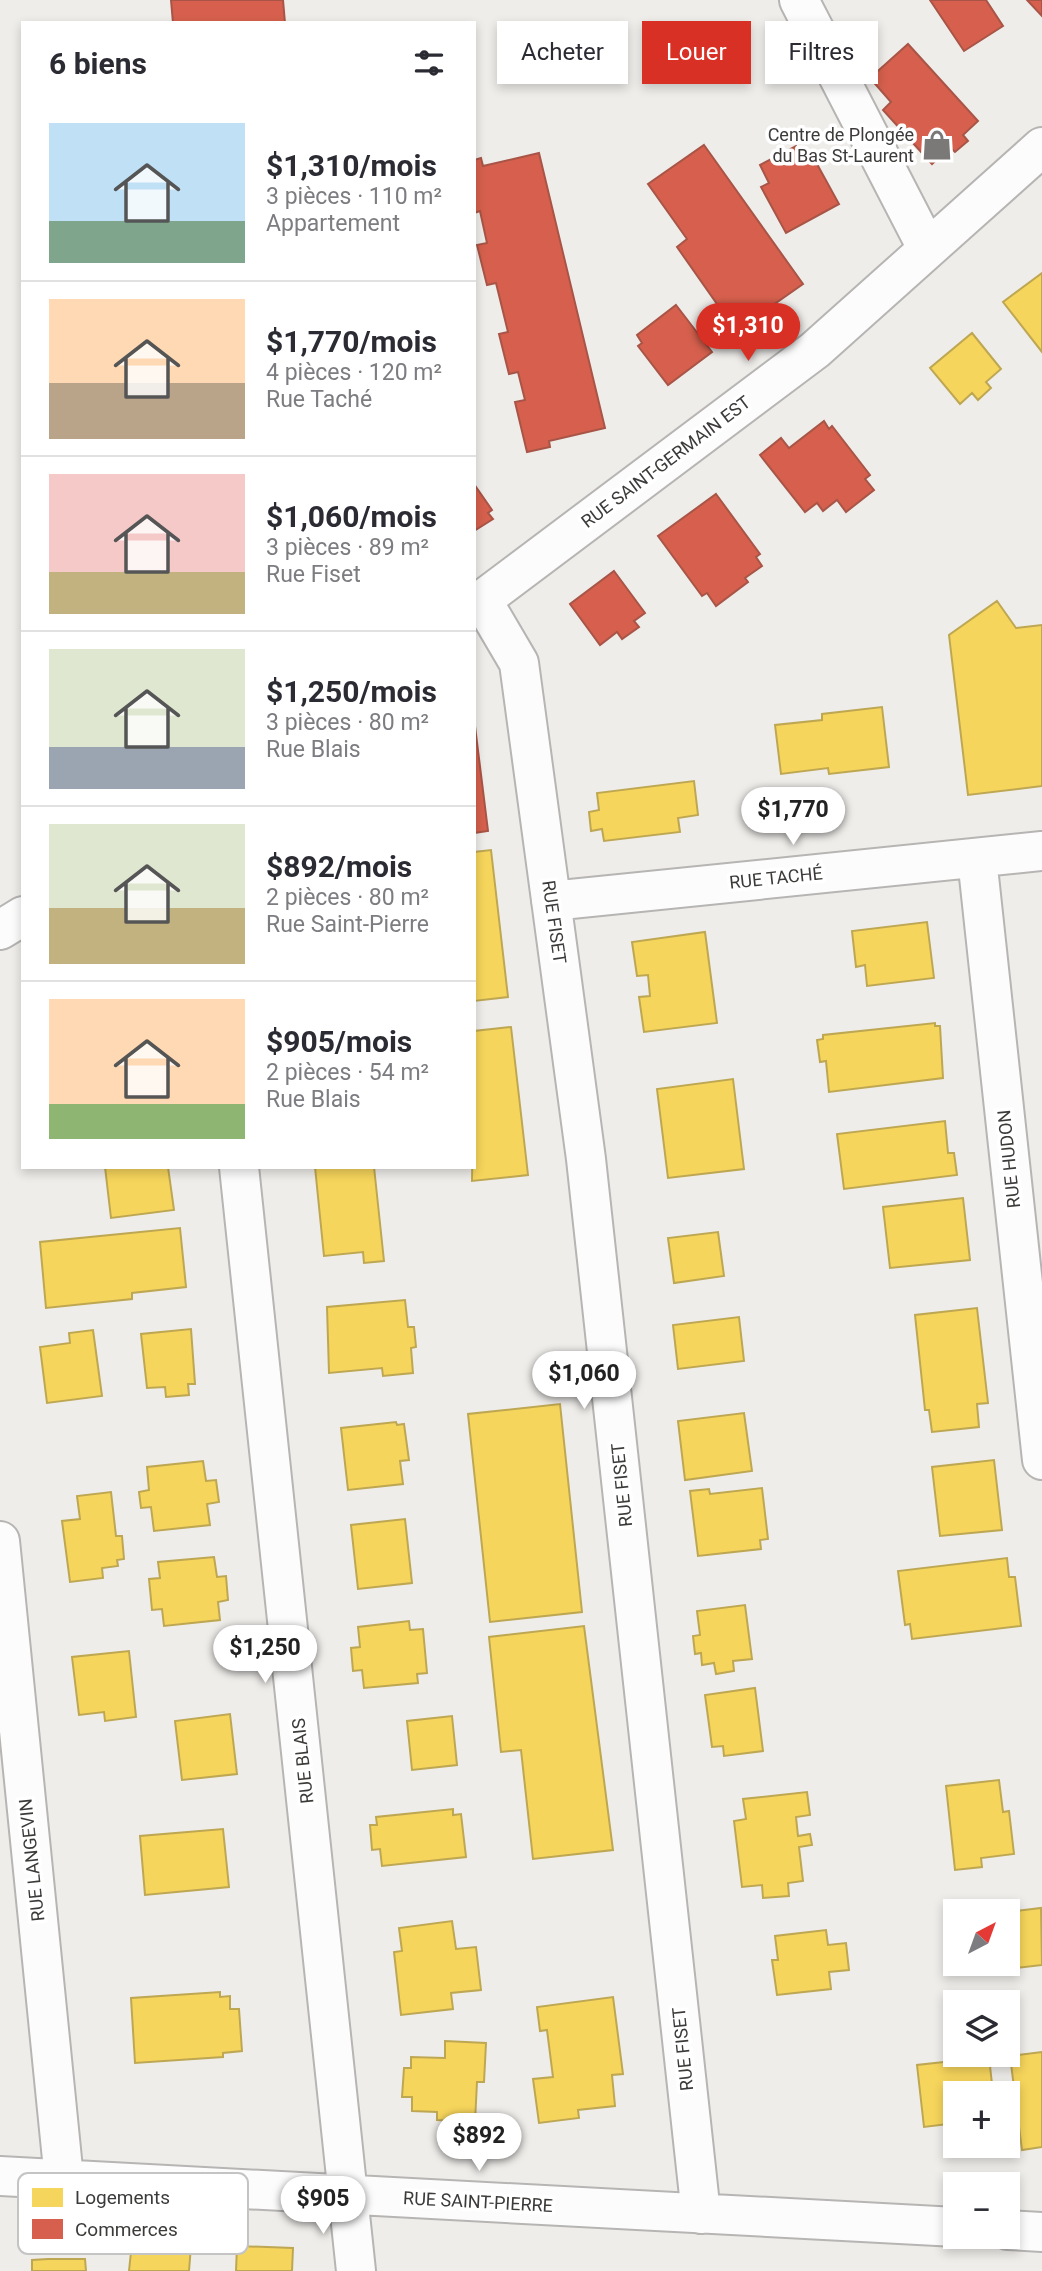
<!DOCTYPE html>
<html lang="fr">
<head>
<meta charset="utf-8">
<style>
	:root { --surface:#fff; --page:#f2f2f3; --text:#2b2b33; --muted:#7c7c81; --line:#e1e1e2; --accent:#d93025 }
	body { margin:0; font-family:Roboto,sans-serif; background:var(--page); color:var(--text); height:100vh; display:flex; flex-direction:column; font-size:26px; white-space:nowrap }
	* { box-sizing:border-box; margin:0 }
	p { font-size:23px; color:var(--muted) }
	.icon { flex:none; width:38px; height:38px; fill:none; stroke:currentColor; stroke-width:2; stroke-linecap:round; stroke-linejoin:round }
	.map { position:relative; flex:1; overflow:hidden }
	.side { position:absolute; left:21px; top:21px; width:455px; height:1148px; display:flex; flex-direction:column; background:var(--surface); border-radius:0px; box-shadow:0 4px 10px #0003 }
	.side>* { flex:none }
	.top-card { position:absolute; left:497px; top:21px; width:439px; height:63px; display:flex; gap:14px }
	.needle { width:46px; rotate:41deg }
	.tools { position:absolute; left:943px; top:1899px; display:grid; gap:14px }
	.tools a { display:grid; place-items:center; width:77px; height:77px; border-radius:0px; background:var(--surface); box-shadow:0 4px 10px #0003; font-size:35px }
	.price { position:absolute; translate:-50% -60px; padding:0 16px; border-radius:24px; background:#fff; color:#222; font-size:23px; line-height:46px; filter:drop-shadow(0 2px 4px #0008) }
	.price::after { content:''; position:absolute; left:50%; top:42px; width:21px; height:16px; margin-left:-10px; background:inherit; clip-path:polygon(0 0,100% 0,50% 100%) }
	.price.active { background:var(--accent); color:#fff }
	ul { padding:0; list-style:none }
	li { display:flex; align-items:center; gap:21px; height:175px; padding:0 28px }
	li+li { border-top:2px solid var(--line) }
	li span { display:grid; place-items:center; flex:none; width:196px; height:140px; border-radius:0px; color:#555 }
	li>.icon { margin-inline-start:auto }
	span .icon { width:84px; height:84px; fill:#fffc; stroke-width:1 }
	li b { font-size:30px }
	h2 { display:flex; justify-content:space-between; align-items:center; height:84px; padding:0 28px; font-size:30px }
	.chip { padding:0 24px; border-radius:0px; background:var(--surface); box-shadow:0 4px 10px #0003; font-size:24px; line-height:63px }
	.chip.active { background:var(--accent); color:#fff }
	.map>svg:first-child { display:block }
	.homes { fill:#f6d55c; stroke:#bea752; stroke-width:2 }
	.shops { fill:#d6604d; stroke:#a85547; stroke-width:2 }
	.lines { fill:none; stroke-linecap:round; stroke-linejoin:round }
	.minor-casing { stroke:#b7b5b3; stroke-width:42 }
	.minor { stroke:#fdfcfc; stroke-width:38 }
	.labels { text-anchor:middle; stroke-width:7; stroke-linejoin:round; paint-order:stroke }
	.poi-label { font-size:18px; fill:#3c3b39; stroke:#fff; text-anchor:end }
	.street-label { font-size:18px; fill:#3c3b39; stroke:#fff }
	.key { fill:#fff; stroke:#c4c4c4; stroke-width:2 }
	.key-label { font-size:19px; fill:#3c3b39 }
</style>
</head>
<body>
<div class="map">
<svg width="1042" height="2271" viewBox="0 0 1042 2271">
	<rect width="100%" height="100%" fill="#efedea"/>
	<!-- homes -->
	<path class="homes" d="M1042,273v79l-39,-50z
		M972,333l29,36 -15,13 5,6 -13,12 -6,-7 -12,11 -30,-36z
		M997,601l19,27 26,-3v161l-74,9 -19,-160z
		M882,707l7,60 -60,7 -1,-6 -47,6 -6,-49 47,-5v-6z
		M694,781l4,34 -20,3 2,14 -76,9 -2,-12 -11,2 -2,-19 10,-2 -2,-17z
		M491,850l17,147 -34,4v-149z
		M927,922l7,56 -67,8 -2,-21 -9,2 -4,-36z
		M705,932l12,91 -73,9 -5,-35 11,-1 -2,-21 -11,1 -5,-34z
		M935,1023v3h5l3,52 -114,14 -3,-31 -6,1 -3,-22 6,-1v-4z
		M511,1027l17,148 -56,6 2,-150z
		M733,1079l11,90 -76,9 -11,-89z
		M945,1121l3,32h6l3,22 -113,14 -7,-55z
		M105,1167h63l6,43 -63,8z
		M315,1167h59l10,94 -20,2 -1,-11 -39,4z
		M963,1198l7,62 -80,8 -7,-61z
		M180,1228l6,59 -54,6v6l-86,9 -6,-66z
		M718,1232l6,44 -50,7 -6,-45z
		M405,1300l3,27h6l2,20 -5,1 2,25 -30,3 -1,-8 -53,5 -2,-66z
		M977,1308l11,95 -11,1 2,23 -47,5 -3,-22h-4l-10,-95z
		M739,1317l5,44 -66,8 -5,-44z
		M191,1329l4,55h-7l1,11 -23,2 -1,-10 -18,1 -6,-54z
		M93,1330l9,66 -55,7 -7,-56 30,-4 -1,-10z
		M560,1404l22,208 -92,10 -22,-208z
		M744,1413l8,58 -67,9 -7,-59z
		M396,1422l1,3 7,-1 5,36 -9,1 3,23 -55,6 -7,-62z
		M994,1460l8,70 -62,6 -8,-69z
		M203,1461l3,20 10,-1 3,22 -12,2 3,21 -56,6 -3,-24 -10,1 -2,-16 10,-2 -2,-23z
		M762,1488l6,51 -8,1 1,9 -63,7 -8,-65 19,-2 1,5z
		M111,1492l5,44h6l2,23 -7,1 1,6 -16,2 1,10 -33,4 -8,-61 18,-2 -3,-23z
		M405,1519l7,64 -54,6 -7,-64z
		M214,1557l3,20 9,-1 2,24 -10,2 2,18 -56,6 -2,-17 -10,1 -3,-31 11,-1 -2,-16z
		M1007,1558l2,19h6l6,49 -109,13 -2,-15 -5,1 -7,-54z
		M745,1605l7,54 -19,2 1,10 -18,3 -2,-11 -12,2 -1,-12 -6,1 -2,-18 7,-1 -3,-24z
		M409,1621l1,9 13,-1 4,44 -10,1 1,9 -54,5 -2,-18 -9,1 -2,-23 9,-1 -2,-20z
		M584,1626l29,224 -80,9 -12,-109 -20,2 -12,-115z
		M129,1651l7,66 -31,4 -1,-9 -25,3 -7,-58z
		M755,1688l8,63 -39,5 -1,-10 -11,1 -7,-52z
		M230,1714l7,60 -55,6 -7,-59z
		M452,1716l5,49 -45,5 -5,-49z
		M999,1780l4,32 6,-1 5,43 -33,4 1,9 -27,3 -9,-84z
		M807,1792l3,23 -14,2 2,19 12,-2 2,11 -13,2 4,34 -15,2 1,13 -26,2 -1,-13 -20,2 -8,-66 12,-2 -3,-20z
		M453,1809v6l8,-1 5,43 -84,9 -2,-17 -8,1 -2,-25h7l-1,-8z
		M223,1829l6,58 -84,8 -5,-59z
		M1041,1908l1,57 -69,8 -1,-9h36v-52z
		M452,1921l4,28 20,-2 5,43 -30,3 2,16 -52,6 -7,-63 8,-1 -3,-23z
		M826,1930l2,15 18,-2 3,27 -20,2 2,17 -54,6 -5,-35h6l-3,-24z
		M220,1992v5l10,-1v13h9l3,42 -19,2v4l-88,6 -4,-65z
		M613,1997l10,77 -11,1 3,31 -37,4 1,8 -40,5 -6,-44 20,-2 -6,-47 -7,1 -3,-24z
		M445,2041l41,2 -2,39h-7l-2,40 -38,-2v-8l-25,-1v-14h-10l2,-29h7v-11l34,1z
		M1042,2052v95l-20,3 -12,-94z
		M989,2057l4,36h-37v30l-32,4 -7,-62z
		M162,2243l29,3 -2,25h-60l2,-19 31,2z
		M237,2246l56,2 -1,23h-56z
		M48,2259h37l1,12h-54v-11z"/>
	<!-- shops -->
	<path class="shops" d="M171,0h112l2,23h-112z
		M930,0h56l17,26 -39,25z
		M1027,0h15v16z
		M908,44l70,77 -15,14 5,6 -13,11 -5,-5 -18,17 -49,-54 8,-8 -21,-24z
		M704,145l99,139 -67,47 -59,-84 10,-8 -39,-55z
		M796,146l8,14 8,-5 27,49 -53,29 -25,-46 8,-4 -9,-18z
		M539,153l66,275 -56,13 1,6 -23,5 -12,-50 10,-2 -7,-28 -9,2 -10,-40 9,-2 -12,-49 -9,2 -10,-40 10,-2 -7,-32 -6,2v-53l7,-2 2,8z
		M676,305l36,47 -44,33 -30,-39 4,-3 -5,-8z
		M824,421l5,8 3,-3 38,49 -5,4 9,11 -28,22 -9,-12 -14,11 -6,-8 -12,9 -45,-57 21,-17 8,10z
		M474,484l18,26 -4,3 5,6 -19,12z
		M716,494l44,60 -4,3 6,9 -17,12 3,4 -32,24 -9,-13 -5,3 -44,-60z
		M614,571l31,42 -11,8 5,6 -17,12 -5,-7 -17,13 -30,-41z
		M474,718l14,113 -14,2z"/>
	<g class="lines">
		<!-- minor casing -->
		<g class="minor-casing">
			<path id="minor" d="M799,0l128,248
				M482,600l37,63 67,496 115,1055
				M474,606l341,-256 227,-203
				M977,858l65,602
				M551,901l491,-50
				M0,930l23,-14
				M239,1167l117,1104
				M0,1541l64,638
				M0,2176l956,51
				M1008,2230l34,2"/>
		</g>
		<!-- minor -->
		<use href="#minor" class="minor"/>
	</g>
	<!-- icons -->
	<defs>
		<g id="shop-bare" transform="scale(2.415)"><path d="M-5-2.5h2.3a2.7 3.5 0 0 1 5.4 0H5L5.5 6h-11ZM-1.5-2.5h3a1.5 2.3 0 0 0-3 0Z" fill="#7b7977" stroke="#fff" stroke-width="2.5" paint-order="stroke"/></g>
	</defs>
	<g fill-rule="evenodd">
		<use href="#shop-bare" x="937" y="145"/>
	</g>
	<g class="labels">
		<!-- poi labels -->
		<g class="poi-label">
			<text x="914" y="141">Centre de Plongée<tspan x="914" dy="21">du Bas St-Laurent</tspan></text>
		</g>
		<!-- street labels -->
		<g class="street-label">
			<text transform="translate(666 462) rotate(-37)" y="6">RUE SAINT-GERMAIN EST</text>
			<text transform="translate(776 878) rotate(-6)" y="6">RUE TACHÉ</text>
			<text transform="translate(554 922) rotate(82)" y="6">RUE FISET</text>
			<text transform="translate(1009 1159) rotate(-96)" y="6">RUE HUDON</text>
			<text transform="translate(622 1485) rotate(-96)" y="6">RUE FISET</text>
			<text transform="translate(303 1761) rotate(-96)" y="6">RUE BLAIS</text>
			<text transform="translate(32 1860) rotate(-96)" y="6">RUE LANGEVIN</text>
			<text transform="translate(683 2049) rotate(-96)" y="6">RUE FISET</text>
			<text transform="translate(478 2202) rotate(3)" y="6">RUE SAINT-PIERRE</text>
		</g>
	</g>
	<!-- legend -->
	<rect x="18" y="2173" width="230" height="81" rx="10" class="key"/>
	<rect x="32" y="2188" width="31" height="19" fill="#f6d55c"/>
	<rect x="32" y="2219" width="31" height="20" fill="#d6604d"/>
	<g class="key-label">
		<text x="75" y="2204">Logements</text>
		<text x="75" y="2236">Commerces</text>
	</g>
</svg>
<div class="tools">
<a><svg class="needle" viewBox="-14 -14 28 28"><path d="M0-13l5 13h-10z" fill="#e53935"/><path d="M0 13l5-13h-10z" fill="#7c7c81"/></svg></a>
<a><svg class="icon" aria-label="layers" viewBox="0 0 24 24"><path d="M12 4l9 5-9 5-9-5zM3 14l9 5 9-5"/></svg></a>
<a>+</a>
<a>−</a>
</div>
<b class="price active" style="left:748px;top:363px">$1,310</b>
<b class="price" style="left:793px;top:847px">$1,770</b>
<b class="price" style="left:584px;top:1411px">$1,060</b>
<b class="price" style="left:265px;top:1685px">$1,250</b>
<b class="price" style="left:479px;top:2173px">$892</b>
<b class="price" style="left:323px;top:2236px">$905</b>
<div class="top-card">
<a class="chip">Acheter</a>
<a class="chip active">Louer</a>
<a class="chip">Filtres</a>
</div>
<section class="side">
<h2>6 biens<svg class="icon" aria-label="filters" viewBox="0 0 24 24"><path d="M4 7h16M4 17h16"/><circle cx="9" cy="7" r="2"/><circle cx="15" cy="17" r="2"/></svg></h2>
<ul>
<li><span style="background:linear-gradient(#bfe0f5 70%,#7fa58c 0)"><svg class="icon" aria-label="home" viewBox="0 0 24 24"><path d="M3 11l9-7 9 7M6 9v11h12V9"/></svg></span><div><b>$1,310/mois</b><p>3 pièces · 110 m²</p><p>Appartement</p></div></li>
<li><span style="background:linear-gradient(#ffd9b3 60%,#b9a48a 0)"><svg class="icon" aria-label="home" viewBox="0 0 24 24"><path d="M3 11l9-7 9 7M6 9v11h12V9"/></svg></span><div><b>$1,770/mois</b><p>4 pièces · 120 m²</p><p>Rue Taché</p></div></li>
<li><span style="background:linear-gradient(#f6c9c9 70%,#c2b280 0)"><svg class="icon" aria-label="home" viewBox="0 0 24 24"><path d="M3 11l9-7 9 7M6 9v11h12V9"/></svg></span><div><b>$1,060/mois</b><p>3 pièces · 89 m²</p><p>Rue Fiset</p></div></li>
<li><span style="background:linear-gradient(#dfe7d0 70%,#9aa5b1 0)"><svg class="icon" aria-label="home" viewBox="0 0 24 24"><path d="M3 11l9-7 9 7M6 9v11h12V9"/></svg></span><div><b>$1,250/mois</b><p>3 pièces · 80 m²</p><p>Rue Blais</p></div></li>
<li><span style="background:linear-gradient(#dfe7d0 60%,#c2b280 0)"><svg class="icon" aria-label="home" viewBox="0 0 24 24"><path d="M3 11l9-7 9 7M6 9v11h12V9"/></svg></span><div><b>$892/mois</b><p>2 pièces · 80 m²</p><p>Rue Saint-Pierre</p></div></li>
<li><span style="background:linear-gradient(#ffd9b3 75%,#8fb573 0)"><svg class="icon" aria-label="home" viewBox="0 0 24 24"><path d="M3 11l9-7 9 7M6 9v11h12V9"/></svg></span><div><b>$905/mois</b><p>2 pièces · 54 m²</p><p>Rue Blais</p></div></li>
</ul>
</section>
</div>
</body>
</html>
